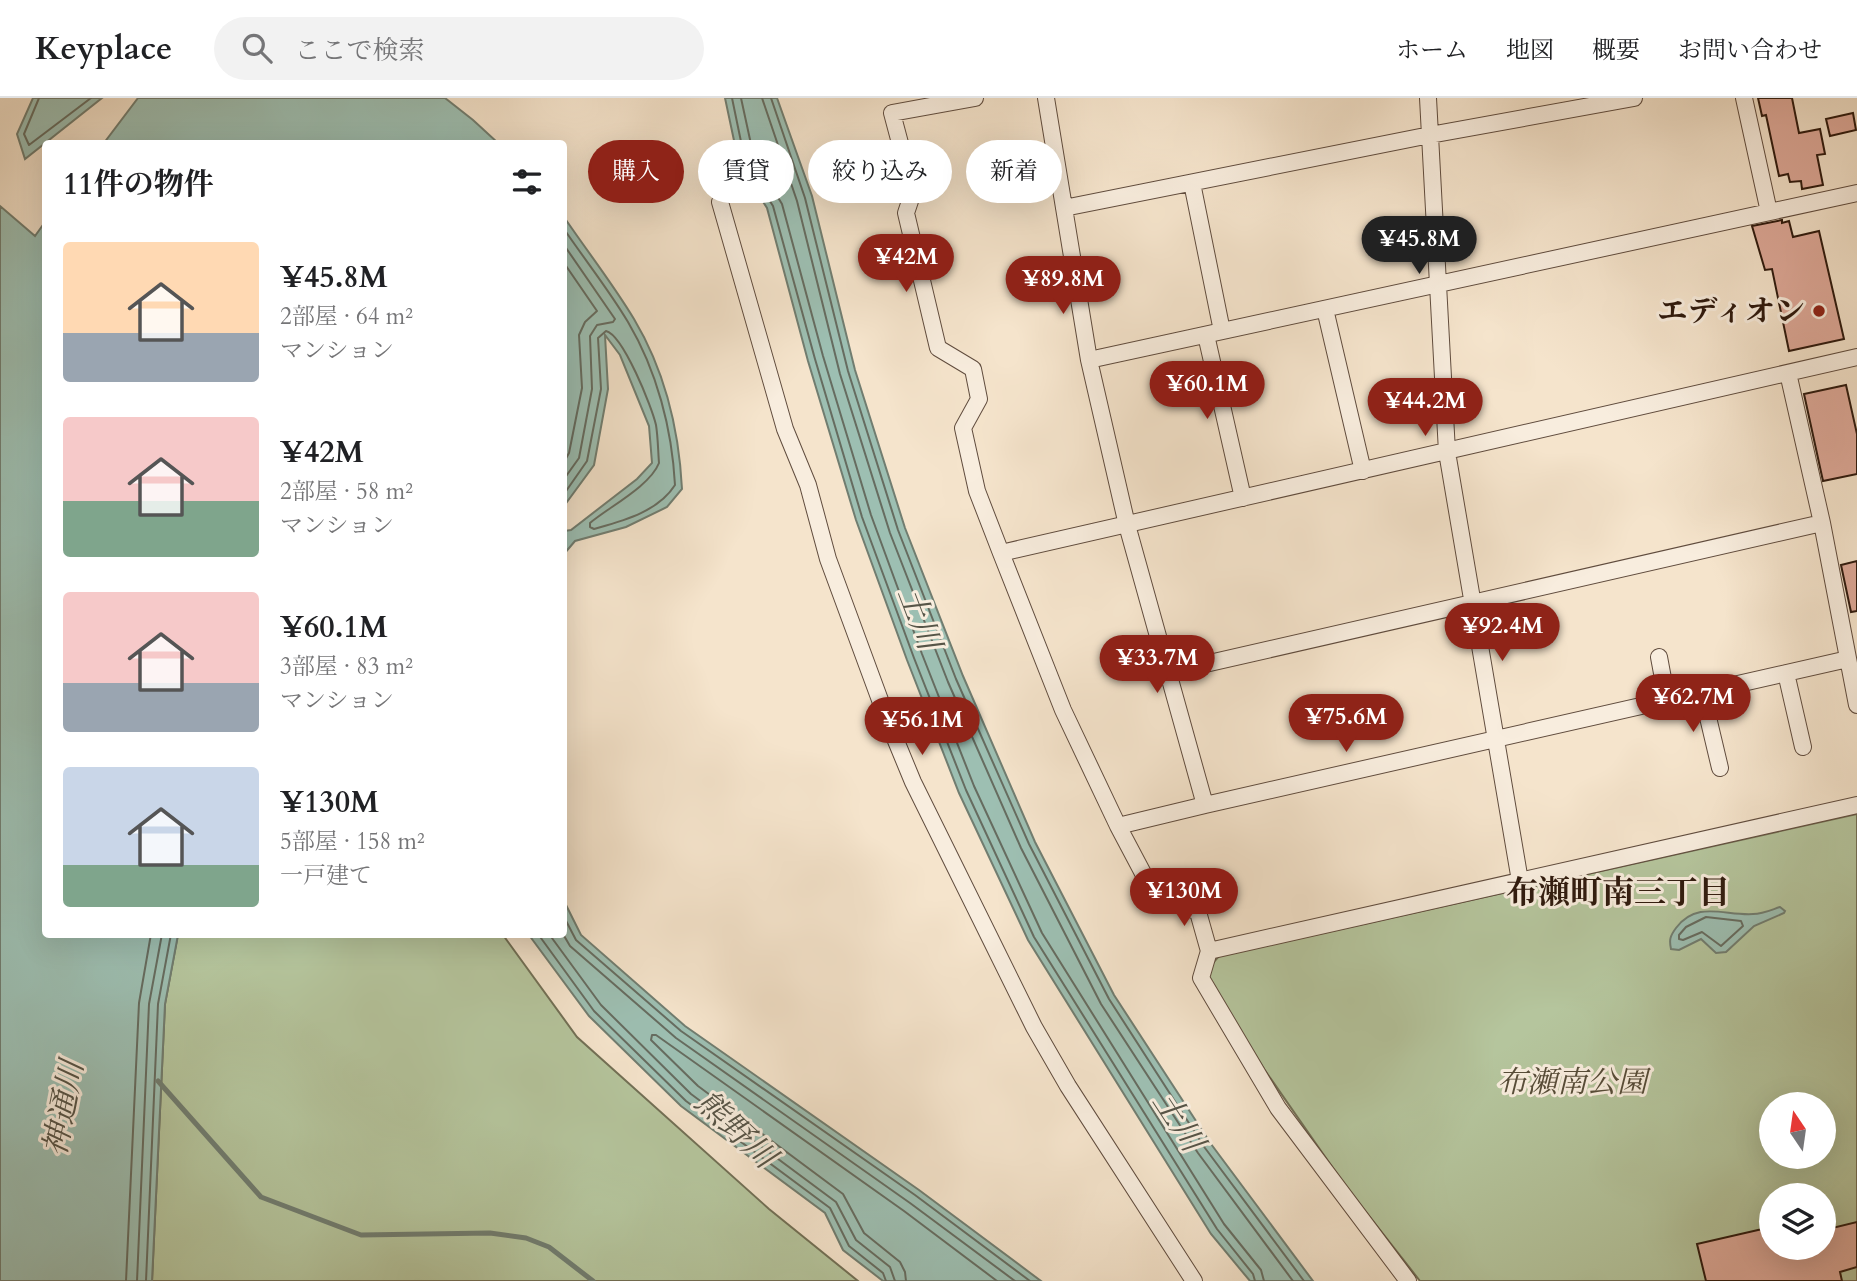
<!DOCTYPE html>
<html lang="ja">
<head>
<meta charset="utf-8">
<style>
	:root { --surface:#fff; --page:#f2f2f2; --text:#202124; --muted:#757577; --line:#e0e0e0; --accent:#8f2418 }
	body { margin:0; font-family:Cardo,"Noto Serif JP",serif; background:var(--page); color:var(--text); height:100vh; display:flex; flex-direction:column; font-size:26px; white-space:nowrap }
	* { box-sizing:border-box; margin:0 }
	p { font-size:23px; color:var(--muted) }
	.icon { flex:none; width:38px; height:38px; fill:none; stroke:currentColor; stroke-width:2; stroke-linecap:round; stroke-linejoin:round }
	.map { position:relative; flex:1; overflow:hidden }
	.side { position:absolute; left:42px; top:42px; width:525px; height:798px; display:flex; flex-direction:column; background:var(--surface); border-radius:7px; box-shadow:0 7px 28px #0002 }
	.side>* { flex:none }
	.hud { position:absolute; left:588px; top:42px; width:665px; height:63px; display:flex; gap:14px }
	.needle { width:46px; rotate:347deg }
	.fabs { position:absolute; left:1759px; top:994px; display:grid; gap:14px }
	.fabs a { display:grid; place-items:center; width:77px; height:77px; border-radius:50%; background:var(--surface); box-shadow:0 7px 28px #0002; font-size:35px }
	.price { position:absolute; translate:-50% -60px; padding:0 16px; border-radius:24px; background:var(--accent); color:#fff; font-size:23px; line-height:46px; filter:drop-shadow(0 2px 4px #0008) }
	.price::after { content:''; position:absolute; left:50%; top:42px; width:21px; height:16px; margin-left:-10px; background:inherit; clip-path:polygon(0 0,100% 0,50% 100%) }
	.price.selected { background:#222; color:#fff }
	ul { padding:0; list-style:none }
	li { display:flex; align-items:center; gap:21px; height:175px; padding:0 21px }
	li span { display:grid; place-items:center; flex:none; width:196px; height:140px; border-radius:7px; color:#555 }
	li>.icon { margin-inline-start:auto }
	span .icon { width:84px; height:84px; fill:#fffc; stroke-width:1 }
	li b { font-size:30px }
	h2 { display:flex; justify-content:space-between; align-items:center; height:84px; padding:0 21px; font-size:30px }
	.tag { padding:0 24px; border-radius:32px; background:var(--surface); box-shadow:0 7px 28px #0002; font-size:24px; line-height:63px }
	.tag.selected { background:var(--accent); color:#fff }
	header { display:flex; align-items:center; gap:42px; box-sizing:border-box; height:98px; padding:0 35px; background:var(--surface); border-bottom:2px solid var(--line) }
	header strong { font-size:33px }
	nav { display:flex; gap:38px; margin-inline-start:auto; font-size:24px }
	.search { width:490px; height:63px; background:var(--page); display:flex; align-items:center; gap:18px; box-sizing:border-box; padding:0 24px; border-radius:38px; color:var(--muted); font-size:26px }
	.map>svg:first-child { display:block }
	.green { fill:#b5c59d; stroke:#727056; stroke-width:2; fill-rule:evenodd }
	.water { fill:#9dbfb2; stroke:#717d70; stroke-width:2 }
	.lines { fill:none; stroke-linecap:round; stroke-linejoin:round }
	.shore { stroke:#666c60; stroke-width:2 }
	.stream { stroke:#717d70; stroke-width:5 }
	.building { fill:#dea999; stroke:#2f1a0e; stroke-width:2 }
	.minor-casing { stroke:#604c3e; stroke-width:18 }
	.minor { stroke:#f8edde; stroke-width:16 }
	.poi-dot { fill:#8f2418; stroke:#f8edde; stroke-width:2.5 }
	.labels { text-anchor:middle; stroke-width:6; stroke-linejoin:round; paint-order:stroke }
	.poi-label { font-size:30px; font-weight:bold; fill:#2f1a0e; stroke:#f8edde; text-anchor:end }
	.park-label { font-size:30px; font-style:italic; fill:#574d39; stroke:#f8edde }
	.water-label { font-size:32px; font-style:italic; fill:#565447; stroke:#f8edde }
	.neighbourhood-label { font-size:32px; font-weight:bold; fill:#2f1a0e; stroke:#f8edde }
</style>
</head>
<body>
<header>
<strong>Keyplace</strong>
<div class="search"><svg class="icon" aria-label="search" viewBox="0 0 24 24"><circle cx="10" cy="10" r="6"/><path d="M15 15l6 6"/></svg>ここで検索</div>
<nav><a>ホーム</a><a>地図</a><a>概要</a><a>お問い合わせ</a></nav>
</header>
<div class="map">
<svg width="1857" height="1183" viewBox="0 0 1857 1183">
	<rect width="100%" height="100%" fill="#f5e4cc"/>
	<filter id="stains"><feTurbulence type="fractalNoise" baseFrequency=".00286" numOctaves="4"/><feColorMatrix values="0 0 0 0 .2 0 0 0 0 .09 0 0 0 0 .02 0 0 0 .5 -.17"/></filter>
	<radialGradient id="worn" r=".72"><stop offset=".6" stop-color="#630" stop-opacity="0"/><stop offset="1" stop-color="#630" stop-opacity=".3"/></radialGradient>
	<!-- green -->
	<path class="green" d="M1857,716v467h-437l-76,-97 -80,-115 -56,-91 4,-14 7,-8zM1771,1006h53v53h-53zM1771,1097h53v53h-53z
		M178,836l325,1 74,102 192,172 89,72h-706l13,-277z"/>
	<!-- water -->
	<path class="water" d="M33,0h69l-77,61 -8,-25z
		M138,0h307l28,22 25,23h-394z
		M725,0h52l35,98 43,174 50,158 58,148 72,166 79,153 97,149 102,137h-63l-39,-47 -183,-294 -69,-147 -52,-133 -51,-140 -48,-159 -41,-153 -28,-44z
		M0,108l35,30 10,-14 1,712 132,1 -13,69 -13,277h-152z
		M564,119c23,34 49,67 70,102 31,52 45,111 48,170l-15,18 -41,20 -51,14 -11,13v-23l7,-1 66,-51 15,-16 -3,-37 -29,-71 -15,-20 3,54 -14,76 -30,41z
		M564,803l17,34 104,91 234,164 122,91h-158l-40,-31 -18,-37 -144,-107 -92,-90 -60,-81 35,-1z
		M1780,809l5,4 -1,2 -30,13 -28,26 -10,1 -15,-14 -22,11 -8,-1c-2,-9 -1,-13 5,-21 21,-28 49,-12 77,-14 10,0 18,-4 27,-7z"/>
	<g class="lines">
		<!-- shore -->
		<path class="shore" d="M39,0l-15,36 5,11 62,-47
			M732,0l13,63 28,45 42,153 47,158 52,141 52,132 68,147 183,292 36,45 2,7
			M741,0l13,60 28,46 41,152 48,159 51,139 52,132 68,147 182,291 37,46 3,11
			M762,0l35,103 43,173 50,159 58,149 73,166 80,156 97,149 95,128
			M771,0l34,100 43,173 50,159 58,149 73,165 80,155 96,149 99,133
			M564,131c21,31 45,61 64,93 29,49 44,107 47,163 -17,27 -53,36 -81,44l-4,-2v-4c19,-16 60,-37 69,-60 -1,-12 -1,-26 -3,-38 -4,-18 -33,-90 -50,-94l-8,7 3,51 -14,72 -23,33
			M564,147l51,74 -2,3 -16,3 -7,11 2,53 -13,69 -15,21
			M564,165l33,48 -12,11 -6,13 3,53 -13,65 -5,9
			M564,819l12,23 105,91 234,164 115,86
			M1706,819l35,4 2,5 -22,20 -19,-14 -19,8 -4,-1v-4l7,-8z
			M538,836l56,77 92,90 144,107 19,38 34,27 3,8
			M549,836l52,71 90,89 145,108 20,38 34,27 5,14
			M563,836l7,12 106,92 234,165 105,78
			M126,1183l13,-278 12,-69
			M137,1183l12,-277 13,-70
			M146,1183l12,-277 13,-70
			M906,1183l-1,-9 -5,-10 -36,-29 -21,-39 -145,-108 -47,-46 1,-5h4l248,176 93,70"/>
		<!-- stream -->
		<path class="stream" d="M158,983l103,116 100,38 129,-2 36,5 23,9 44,34"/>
	</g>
	<!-- building -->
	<path class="building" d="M1758,0h34l7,35 21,-4 5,25 -8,1 6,30 -21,4 -1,-8 -11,1 -2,-8 -9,2 -13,-61 -4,1z
		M1853,15l3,17 -26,6 -4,-17z
		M1782,122v3l7,-2 4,16 26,-6 25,108 -55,12 -17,-82 -7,1 -13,-44z
		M1846,287l11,49v40l-34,7 -19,-87z
		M1857,463v50l-6,1 -10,-47z
		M1857,1124v45l-17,5 2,9h-136l-9,-37 74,-17v21h53v-18z"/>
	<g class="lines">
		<!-- minor casing -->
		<g class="minor-casing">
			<path id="minor" d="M975,0l-83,15 21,79 -7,21 32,135 35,21 6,30 -16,29 14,63 24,62 62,157 55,116 36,68 44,18 11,39 -8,27 77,130 130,173
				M1046,0l43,262 38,165 78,280 -87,21
				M1428,0l19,354 73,429
				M1744,0l25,114
				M1192,85l30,148
				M720,104l65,227 23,56 20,74 59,160 26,63 121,245 34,59 126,195
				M1064,110l366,-73 204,-37
				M1325,211l38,162
				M1206,237l37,163
				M1089,262l768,-167
				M1788,275l34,150 35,182
				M1001,455l856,-196
				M1659,559l8,43
				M1170,574l652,-149
				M1786,575l17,74
				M1702,594l18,76
				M1205,707l643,-146
				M1209,853l648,-146"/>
		</g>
		<!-- minor -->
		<use href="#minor" class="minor"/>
	</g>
	<!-- markers -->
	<circle class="poi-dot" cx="1819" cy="213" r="7"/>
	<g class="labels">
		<!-- poi labels -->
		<g class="poi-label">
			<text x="1805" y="223">エディオン</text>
		</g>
		<!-- park labels -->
		<g class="park-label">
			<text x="1572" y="994">布瀬南公園</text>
		</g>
		<!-- water labels -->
		<g class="water-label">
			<text transform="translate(920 520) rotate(69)" y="11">土川</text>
			<text transform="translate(63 1010) rotate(-79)" y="11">神通川</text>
			<text transform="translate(1179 1023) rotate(57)" y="11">土川</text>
			<text transform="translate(736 1031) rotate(43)" y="11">熊野川</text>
		</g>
		<!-- neighbourhood labels -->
		<g class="neighbourhood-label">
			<text x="1618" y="805">布瀬町南三丁目</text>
		</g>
	</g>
	<rect width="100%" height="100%" filter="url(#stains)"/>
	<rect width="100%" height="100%" fill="url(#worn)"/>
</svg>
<div class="fabs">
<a><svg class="needle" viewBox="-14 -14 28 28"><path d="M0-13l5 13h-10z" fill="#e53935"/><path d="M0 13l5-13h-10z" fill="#757577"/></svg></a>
<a><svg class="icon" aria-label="layers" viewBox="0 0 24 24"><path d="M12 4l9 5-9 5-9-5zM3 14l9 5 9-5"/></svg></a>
</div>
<b class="price selected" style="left:1419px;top:178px">¥45.8M</b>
<b class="price" style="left:906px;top:196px">¥42M</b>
<b class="price" style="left:1063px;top:218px">¥89.8M</b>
<b class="price" style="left:1207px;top:323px">¥60.1M</b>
<b class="price" style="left:1425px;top:340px">¥44.2M</b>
<b class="price" style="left:1502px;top:565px">¥92.4M</b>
<b class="price" style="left:1157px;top:597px">¥33.7M</b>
<b class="price" style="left:1693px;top:636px">¥62.7M</b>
<b class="price" style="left:1346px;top:656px">¥75.6M</b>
<b class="price" style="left:922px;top:659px">¥56.1M</b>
<b class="price" style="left:1184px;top:830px">¥130M</b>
<div class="hud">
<a class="tag selected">購入</a>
<a class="tag">賃貸</a>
<a class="tag">絞り込み</a>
<a class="tag">新着</a>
</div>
<section class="side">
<h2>11件の物件<svg class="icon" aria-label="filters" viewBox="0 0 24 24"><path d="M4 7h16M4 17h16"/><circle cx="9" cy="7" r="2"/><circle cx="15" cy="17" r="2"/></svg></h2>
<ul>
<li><span style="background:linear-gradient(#ffd9b3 65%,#9aa5b1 0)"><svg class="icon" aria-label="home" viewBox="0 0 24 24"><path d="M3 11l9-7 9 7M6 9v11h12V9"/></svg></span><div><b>¥45.8M</b><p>2部屋 · 64 m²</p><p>マンション</p></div></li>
<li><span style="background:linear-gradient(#f6c9c9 60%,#7fa58c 0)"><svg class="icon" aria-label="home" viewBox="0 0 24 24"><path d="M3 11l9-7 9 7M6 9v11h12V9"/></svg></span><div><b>¥42M</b><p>2部屋 · 58 m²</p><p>マンション</p></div></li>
<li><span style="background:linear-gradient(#f6c9c9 65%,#9aa5b1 0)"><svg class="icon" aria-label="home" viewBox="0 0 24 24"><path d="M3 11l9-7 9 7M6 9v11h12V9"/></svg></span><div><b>¥60.1M</b><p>3部屋 · 83 m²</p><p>マンション</p></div></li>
<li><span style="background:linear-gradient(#c9d6e8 70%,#7fa58c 0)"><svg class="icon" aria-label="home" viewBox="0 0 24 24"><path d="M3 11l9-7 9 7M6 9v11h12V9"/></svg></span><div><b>¥130M</b><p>5部屋 · 158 m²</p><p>一戸建て</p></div></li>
</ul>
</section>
</div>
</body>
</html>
